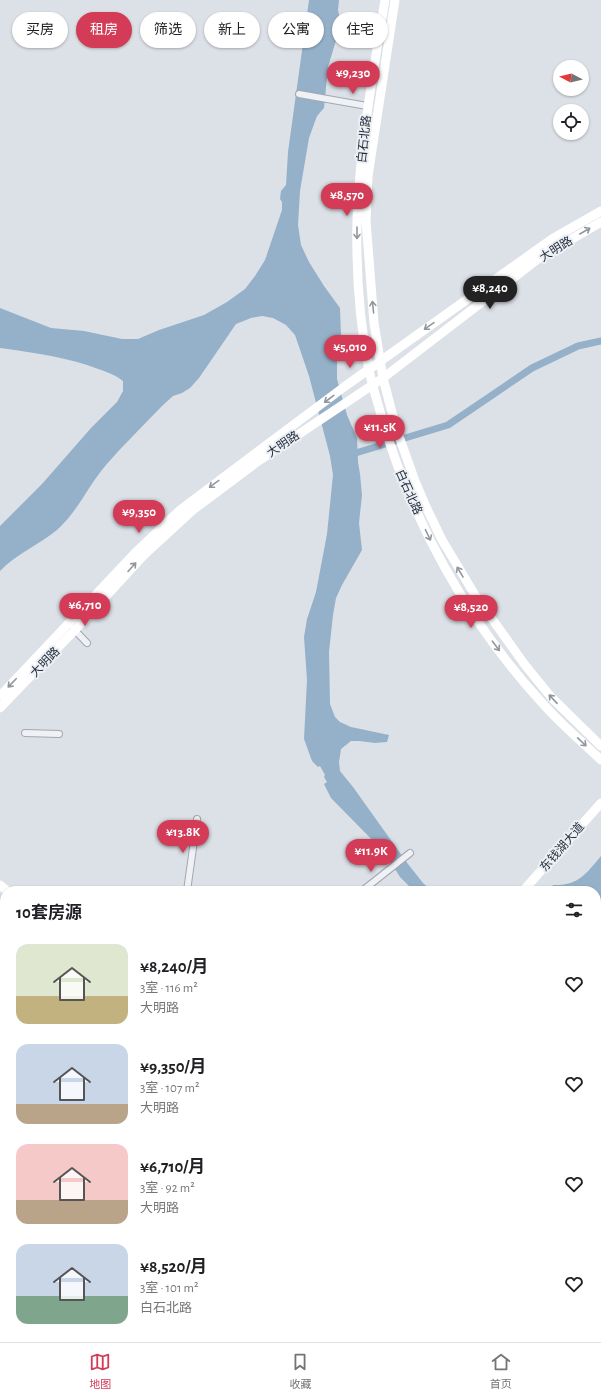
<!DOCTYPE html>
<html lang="zh">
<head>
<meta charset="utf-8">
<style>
	:root { --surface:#fff; --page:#f2f2f2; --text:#202124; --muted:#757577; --line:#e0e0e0; --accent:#d33b56 }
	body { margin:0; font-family:"Alegreya Sans","Noto Sans SC",sans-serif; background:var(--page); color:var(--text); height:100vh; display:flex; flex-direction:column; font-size:15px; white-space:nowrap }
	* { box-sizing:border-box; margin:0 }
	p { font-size:13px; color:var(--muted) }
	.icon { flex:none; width:22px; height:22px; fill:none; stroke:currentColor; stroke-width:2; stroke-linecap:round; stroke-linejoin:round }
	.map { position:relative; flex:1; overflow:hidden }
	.sheet { position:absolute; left:0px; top:886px; width:601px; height:456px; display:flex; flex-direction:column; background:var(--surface); border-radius:16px 16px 0 0; box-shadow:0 1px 3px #0004 }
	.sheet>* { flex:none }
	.hud { position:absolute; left:12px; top:12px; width:400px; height:36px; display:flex; gap:8px }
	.needle { width:26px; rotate:277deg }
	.buttons { position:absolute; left:553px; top:60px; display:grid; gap:8px }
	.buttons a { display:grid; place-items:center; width:36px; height:36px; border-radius:50%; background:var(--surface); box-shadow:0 1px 3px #0004; font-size:20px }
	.price { position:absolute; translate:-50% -34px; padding:0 9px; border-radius:14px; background:var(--accent); color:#fff; font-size:13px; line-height:26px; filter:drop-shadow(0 1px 2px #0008) }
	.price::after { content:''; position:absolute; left:50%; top:24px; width:12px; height:9px; margin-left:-6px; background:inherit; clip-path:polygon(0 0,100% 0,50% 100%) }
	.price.current { background:#222; color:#fff }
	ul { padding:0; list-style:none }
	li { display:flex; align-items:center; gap:12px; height:100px; padding:0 16px }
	li span { display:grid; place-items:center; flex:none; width:112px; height:80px; border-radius:12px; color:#555 }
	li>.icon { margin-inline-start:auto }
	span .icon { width:48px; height:48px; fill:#fffc; stroke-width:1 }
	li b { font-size:17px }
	h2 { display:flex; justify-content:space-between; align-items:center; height:48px; padding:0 16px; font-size:17px }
	.tag { padding:0 14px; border-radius:18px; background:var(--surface); box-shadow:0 1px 3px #0004; font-size:14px; line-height:36px }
	.tag.current { background:var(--accent); color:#fff }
	.tab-bar { display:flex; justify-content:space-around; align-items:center; height:56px; border-top:1px solid var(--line); background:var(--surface); font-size:11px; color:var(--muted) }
	.tab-bar a { display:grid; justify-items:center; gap:2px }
	.tab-bar .current { color:var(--accent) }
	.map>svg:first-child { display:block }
	.water { fill:#95b0c9 }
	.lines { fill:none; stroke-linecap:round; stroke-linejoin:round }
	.canal { stroke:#95b0c9; stroke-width:7 }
	.street-casing { stroke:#a2a8b1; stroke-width:8 }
	.highway-casing { stroke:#838f9e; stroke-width:14 }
	.street { stroke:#eff1f5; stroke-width:6 }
	.secondary { stroke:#fff; stroke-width:9 }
	.highway { stroke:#fff; stroke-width:12 }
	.oneway { stroke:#92979e }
	.labels { text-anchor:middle; stroke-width:4; stroke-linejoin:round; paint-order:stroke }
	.street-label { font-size:12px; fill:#262f3e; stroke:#ecf0f5 }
</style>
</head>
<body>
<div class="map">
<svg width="601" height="1342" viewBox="0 0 601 1342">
	<rect width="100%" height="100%" fill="#dce1e7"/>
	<!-- water -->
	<path class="water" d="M309,0h30l-1,10 3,14 -13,43 -4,41 -7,8 -8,22 -9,53 -2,34 3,20 8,17 15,24 16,22 1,27 -4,8v36l10,36 10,23 1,24 2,12 2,21 -3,28 3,27 -20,35 -6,13 -3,17 -4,37 1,52 5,13 5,5 11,5 38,8 -2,7 -12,1 -16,-2h-8l-10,8 -2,13 1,9 13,16 55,77 15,19 9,8h-18l-14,-14 -15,-24 -54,-55 -7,-14 3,-2 -3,-5 1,-2 -5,-9 -2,1 -6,-6 -8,-22 3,-59 -3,-43 3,-18 9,-27 11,-58 6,-59 -3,-19 -21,-80 -14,-41 -9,-10 -13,-7 -11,-2 -11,2 -15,6 -37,54 -9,10 -8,5 -9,3 -10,9c-19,20 -39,39 -57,60 -18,21 -28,46 -49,65 -18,15 -41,24 -57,41v-45l42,-42 49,-56 26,-26 6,-11v-10c-7,-6 -14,-8 -22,-11 -33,-13 -66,-17 -101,-22v-40l51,20 33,3 38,8h16l21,-9 45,-15 23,-13 18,-13 10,-13 10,-16 17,-50v-8l-2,-3 1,-8 5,-6 2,-33z
		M601,856v47l-5,7v-19h-47l4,-6c25,1 33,-11 48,-29z
		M596,1077l5,7v11h-2l-3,-4z
		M102,1337h23l-4,5h-23z"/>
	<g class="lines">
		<!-- canal -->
		<path class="canal" d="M349,455l99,-30 84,-57 46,-22 23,-5"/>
		<!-- street casing -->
		<g class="street-casing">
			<path id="street" d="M299,94l68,12
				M69,624l18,19
				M25,733l34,1
				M187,891l10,-72
				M362,891l48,-38
				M0,1157l5,-4
				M596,1182l5,-4
				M596,1298l5,14"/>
		</g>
		<!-- highway casing -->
		<g class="highway-casing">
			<path id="highway" d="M0,1081l5,5
				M0,1104l5,5
				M278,1337l6,5
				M305,1337l6,5"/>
		</g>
		<!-- street -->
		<use href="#street" class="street"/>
		<!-- secondary -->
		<path class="secondary" d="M385,0c-12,73 -25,146 -28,220 -1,50 2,101 12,150 3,15 8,30 12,45 30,105 88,209 163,290 17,19 38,37 57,55
			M395,0l-27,176 -2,45 8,102 9,55 13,50 19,53 12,28 15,31 33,55 50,70 26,32 50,49
			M0,696l134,-142 46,-44 164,-123 208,-148 49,-28
			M0,708l75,-78 69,-75 49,-45 64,-48 126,-84 155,-119 63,-37
			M0,885l7,6
			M523,891l78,-88
			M0,913l5,4
			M596,949l5,-6
			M156,1342l4,-5
			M174,1342l4,-5"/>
		<!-- highway -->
		<use href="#highway" class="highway"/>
	</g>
	<!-- one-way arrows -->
	<defs><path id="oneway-shaft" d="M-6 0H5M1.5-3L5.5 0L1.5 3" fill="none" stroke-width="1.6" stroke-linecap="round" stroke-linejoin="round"/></defs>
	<g class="oneway">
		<use href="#oneway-shaft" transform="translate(585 231) rotate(-30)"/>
		<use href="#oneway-shaft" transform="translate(357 233) rotate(90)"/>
		<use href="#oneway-shaft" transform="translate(373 307) rotate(-96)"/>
		<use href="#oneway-shaft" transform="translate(429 326) rotate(145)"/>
		<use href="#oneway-shaft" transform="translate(329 399) rotate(143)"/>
		<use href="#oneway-shaft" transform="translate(214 484) rotate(144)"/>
		<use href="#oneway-shaft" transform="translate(428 535) rotate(64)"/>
		<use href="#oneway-shaft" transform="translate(132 567) rotate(-48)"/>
		<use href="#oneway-shaft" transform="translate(460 572) rotate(-121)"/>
		<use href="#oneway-shaft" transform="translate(496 646) rotate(53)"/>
		<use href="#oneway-shaft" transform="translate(12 683) rotate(134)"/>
		<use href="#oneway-shaft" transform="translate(553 699) rotate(-133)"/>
		<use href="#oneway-shaft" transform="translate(582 742) rotate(44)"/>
	</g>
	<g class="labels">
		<!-- street labels -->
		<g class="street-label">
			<text transform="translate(364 139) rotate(-84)" y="4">白石北路</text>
			<text transform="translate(556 249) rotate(-32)" y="4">大明路</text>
			<text transform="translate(283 444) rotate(-34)" y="4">大明路</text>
			<text transform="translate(409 492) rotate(66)" y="4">白石北路</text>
			<text transform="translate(45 662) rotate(-46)" y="4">大明路</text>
			<text transform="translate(562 847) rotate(-49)" y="4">东钱湖大道</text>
		</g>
	</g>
</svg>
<div class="buttons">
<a><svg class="needle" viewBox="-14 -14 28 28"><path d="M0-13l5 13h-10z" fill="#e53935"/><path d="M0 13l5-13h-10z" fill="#757577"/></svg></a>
<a><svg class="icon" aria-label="locate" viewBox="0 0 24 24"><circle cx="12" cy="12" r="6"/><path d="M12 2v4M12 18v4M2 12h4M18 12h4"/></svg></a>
</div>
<b class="price" style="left:353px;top:95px">¥9,230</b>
<b class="price" style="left:347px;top:217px">¥8,570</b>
<b class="price current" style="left:490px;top:310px">¥8,240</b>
<b class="price" style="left:350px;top:369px">¥5,010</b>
<b class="price" style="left:380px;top:449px">¥11.5K</b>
<b class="price" style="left:139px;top:534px">¥9,350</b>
<b class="price" style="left:85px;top:627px">¥6,710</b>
<b class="price" style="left:471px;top:629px">¥8,520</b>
<b class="price" style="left:183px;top:854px">¥13.8K</b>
<b class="price" style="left:371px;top:873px">¥11.9K</b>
<div class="hud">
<a class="tag">买房</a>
<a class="tag current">租房</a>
<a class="tag">筛选</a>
<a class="tag">新上</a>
<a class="tag">公寓</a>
<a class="tag">住宅</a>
</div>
<section class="sheet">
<h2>10套房源<svg class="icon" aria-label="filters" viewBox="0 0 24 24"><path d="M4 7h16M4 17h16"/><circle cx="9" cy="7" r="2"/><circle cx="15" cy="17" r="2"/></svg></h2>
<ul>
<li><span style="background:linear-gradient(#dfe7d0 65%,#c2b280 0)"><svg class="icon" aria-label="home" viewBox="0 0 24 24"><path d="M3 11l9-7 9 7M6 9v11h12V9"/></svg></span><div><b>¥8,240/月</b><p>3室 · 116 m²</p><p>大明路</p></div><svg class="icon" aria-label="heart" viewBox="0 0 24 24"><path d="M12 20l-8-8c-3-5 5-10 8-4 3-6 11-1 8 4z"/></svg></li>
<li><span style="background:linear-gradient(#c9d6e8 75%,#b9a48a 0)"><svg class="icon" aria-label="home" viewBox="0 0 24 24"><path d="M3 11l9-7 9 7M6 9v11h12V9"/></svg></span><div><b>¥9,350/月</b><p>3室 · 107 m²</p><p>大明路</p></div><svg class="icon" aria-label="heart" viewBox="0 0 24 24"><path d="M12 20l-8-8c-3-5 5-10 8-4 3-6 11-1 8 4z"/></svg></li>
<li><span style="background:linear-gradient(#f6c9c9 70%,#b9a48a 0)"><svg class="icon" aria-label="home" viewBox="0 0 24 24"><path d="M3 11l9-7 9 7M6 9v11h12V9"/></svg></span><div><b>¥6,710/月</b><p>3室 · 92 m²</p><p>大明路</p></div><svg class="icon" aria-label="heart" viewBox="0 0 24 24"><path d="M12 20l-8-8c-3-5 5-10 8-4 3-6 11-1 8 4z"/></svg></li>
<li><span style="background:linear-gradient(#c9d6e8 65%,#7fa58c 0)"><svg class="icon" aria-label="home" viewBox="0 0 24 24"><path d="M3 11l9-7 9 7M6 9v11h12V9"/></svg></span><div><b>¥8,520/月</b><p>3室 · 101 m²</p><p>白石北路</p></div><svg class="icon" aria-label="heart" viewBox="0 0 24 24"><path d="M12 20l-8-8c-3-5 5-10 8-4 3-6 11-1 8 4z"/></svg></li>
</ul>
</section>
</div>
<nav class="tab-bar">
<a class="current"><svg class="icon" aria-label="map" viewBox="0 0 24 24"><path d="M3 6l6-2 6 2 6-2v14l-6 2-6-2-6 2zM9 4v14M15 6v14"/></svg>地图</a>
<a><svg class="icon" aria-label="saved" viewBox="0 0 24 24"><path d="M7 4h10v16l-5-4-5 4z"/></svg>收藏</a>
<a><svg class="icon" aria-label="home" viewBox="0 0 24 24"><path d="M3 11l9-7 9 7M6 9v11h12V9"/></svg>首页</a>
</nav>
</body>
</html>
